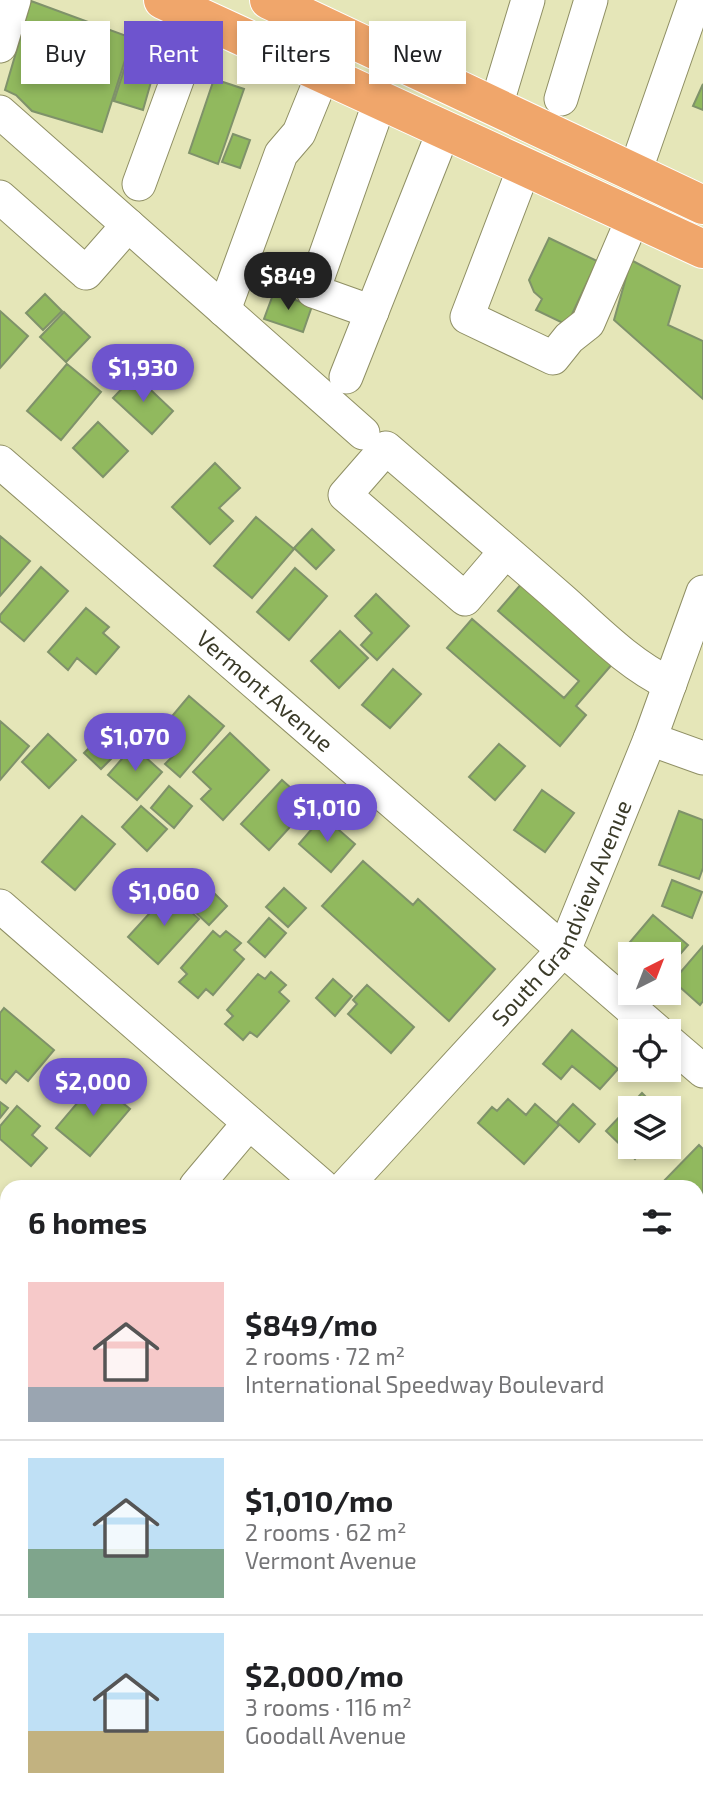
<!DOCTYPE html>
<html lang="en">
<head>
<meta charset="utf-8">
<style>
	:root { --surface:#fff; --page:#f6f6f6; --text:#202124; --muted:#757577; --line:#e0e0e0; --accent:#6e54ce }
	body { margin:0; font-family:"Exo 2",sans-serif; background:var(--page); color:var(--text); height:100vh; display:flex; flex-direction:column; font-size:26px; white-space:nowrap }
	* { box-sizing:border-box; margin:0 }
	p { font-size:23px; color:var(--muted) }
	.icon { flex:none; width:38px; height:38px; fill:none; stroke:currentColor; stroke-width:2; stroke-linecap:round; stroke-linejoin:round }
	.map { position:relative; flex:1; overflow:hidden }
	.drawer { position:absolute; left:0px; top:1180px; width:704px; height:625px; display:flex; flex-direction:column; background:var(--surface); border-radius:21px 21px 0 0; box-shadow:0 4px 10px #0003 }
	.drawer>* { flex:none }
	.guide { position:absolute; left:21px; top:21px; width:662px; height:63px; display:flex; gap:14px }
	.needle { width:46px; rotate:42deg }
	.fabs { position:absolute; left:618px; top:942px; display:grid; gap:14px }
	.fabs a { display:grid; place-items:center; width:63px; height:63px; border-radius:0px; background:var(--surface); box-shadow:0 4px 10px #0003; font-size:35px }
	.price { position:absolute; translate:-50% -60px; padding:0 16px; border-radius:24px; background:var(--accent); color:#fff; font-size:23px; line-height:46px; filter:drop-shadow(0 2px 4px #0008) }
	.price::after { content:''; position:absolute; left:50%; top:42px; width:21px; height:16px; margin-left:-10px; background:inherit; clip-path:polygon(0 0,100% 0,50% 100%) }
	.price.on { background:#222; color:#fff }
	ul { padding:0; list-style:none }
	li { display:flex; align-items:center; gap:21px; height:175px; padding:0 28px }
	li+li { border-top:2px solid var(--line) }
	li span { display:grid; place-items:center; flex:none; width:196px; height:140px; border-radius:0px; color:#555 }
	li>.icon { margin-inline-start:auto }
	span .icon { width:84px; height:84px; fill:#fffc; stroke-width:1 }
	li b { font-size:30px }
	h2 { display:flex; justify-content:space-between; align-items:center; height:84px; padding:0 28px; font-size:30px }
	.chip { padding:0 24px; border-radius:0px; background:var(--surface); box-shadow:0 4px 10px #0003; font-size:24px; line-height:63px }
	.chip.on { background:var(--accent); color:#fff }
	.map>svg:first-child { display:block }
	.building { fill:#91b95e; stroke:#7f926a; stroke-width:2 }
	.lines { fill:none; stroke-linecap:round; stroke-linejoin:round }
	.minor-casing { stroke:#8f8f64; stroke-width:35 }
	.major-casing { stroke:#fff; stroke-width:40 }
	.minor { stroke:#fff; stroke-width:33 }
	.major { stroke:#f0a66b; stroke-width:38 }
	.labels { text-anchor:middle; stroke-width:6; stroke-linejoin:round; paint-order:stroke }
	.street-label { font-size:23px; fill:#3b3b29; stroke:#f3f4c5 }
</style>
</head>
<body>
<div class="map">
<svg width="703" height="1804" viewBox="0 0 703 1804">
	<rect width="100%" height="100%" fill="#e5e6b8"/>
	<!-- building -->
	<path class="building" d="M31,1l101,37 -30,94 -70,-21 -16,-16 -11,-5z
		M134,39l27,8 -18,63 -29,-9z
		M214,79l30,10 -26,75 -29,-11z
		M703,84v26l-10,-4z
		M233,134l17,6 -10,28 -18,-6z
		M549,238l48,23 -30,64 -31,-15 6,-11 -8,-7 -5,-12z
		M631,260l49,26 -12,39 35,16v58l-89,-79z
		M274,292l38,14 -9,26 -39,-13z
		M45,294l17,17 -19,19 -17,-17z
		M0,311l28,25 -28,32z
		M64,312l26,25 -24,25 -26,-25z
		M67,364l34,28 -40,48 -34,-29z
		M135,375l38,36 -21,23 -39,-36z
		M98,422l30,29 -25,26 -30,-29z
		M215,463l25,25 -21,20 14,13 -23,23 -38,-37z
		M256,517l38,32 -42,49 -38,-32z
		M312,529l22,21 -18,19 -22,-21z
		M0,536l30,25 -30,35z
		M41,567l27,24 -44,50 -24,-20v-6z
		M295,568l32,28 -38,44 -32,-28z
		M523,582l91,80 -38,44 10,9 -26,31 -113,-98 25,-29 92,79 15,-17 -81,-70z
		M376,594l33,32 -32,34 -16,-15 11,-12 -17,-17z
		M86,608l23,19 -6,6 16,14 -23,27 -19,-16 -9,12 -20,-18z
		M340,631l28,27 -29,30 -28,-27z
		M393,669l28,25 -31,34 -28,-23z
		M189,696l35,30 -44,51 -15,-13 8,-8 -20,-17z
		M0,721l29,25 -29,34z
		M230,733l39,37 -46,50 -22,-21 10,-10 -18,-17z
		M48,734l28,26 -27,28 -27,-26z
		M101,736l17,16 -17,17 -17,-16z
		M499,744l26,22 -30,34 -26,-23z
		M133,746l29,26 -25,28 -29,-25z
		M282,780l28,25 -41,45 -28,-26z
		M169,786l23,20 -18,22 -23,-20z
		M542,790l32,23 -29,39 -31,-22z
		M141,806l26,23 -20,22 -25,-24z
		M679,811l24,9v48l-4,11 -40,-14z
		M82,816l33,28 -40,46 -33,-28z
		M323,816l32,28 -24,28 -32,-28z
		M363,861l50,44 5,-6 77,70 -46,52 -127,-115z
		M672,880l30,12 -10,26 -30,-12z
		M284,888l22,20 -18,19 -22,-20z
		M169,892l30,27 -41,45 -30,-27z
		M213,892l14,14 -18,19 -14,-13z
		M653,915l35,30 -20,23v-14h-36l-7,-6z
		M269,918l17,15 -21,24 -17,-15z
		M213,931l7,6 6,-6 15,12 -7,7 10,9 -31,36 -7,-6 -8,9 -19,-16 8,-8 -6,-6z
		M703,946v55l-3,4 -27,-24z
		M271,972l15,13 -7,7 10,9 -32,36 -7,-5 -7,8 -18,-16 8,-8 -6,-6 31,-36 7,5z
		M333,979l19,17 -17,20 -19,-18z
		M367,985l47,42 -23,26 -43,-39 9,-10 -4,-4z
		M4,1008l50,42 -26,31 -12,-10 -10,12 -6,-5v-65z
		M572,1030l46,39 -18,20 -28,-23 -11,13 -18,-15z
		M96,1081l34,28 -40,47 -34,-28z
		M642,1093l15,15h-27v38h17l-12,13 -29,-28z
		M508,1099l18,16 9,-11 24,21 -35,39 -46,-41 14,-16 5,4z
		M0,1102l8,6 -8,10z
		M573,1104l22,20 -16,18 -22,-20z
		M17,1106l23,20 -8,9 15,13 -16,18 -31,-27v-13z
		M668,1119l8,7 -8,8z
		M699,1145l4,4v57l-7,7v-27h-37z
		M696,1297l7,5 -7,9z
		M696,1356l7,6v11l-7,6z
		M703,1415v26l-7,-5v-14z
		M0,1445l7,6v80l-7,13z
		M696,1755l7,6v40l-7,-5z
		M7,1786v11h60l8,7h-75v-10z
		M87,1797h53l-6,7h-45l-5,-4z
		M212,1797h30l-7,7h-28z
		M311,1797h50l-6,7h-45l-3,-2z
		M567,1797h64l7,6 -69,1 -5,-4z"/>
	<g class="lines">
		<!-- minor casing -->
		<g class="minor-casing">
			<g id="minor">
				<path d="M0,46l14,-46"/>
				<path d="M561,99l30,-99"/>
				<path d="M496,106l32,-106"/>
				<path d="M0,112l128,113 -42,48 -86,-76"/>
				<path d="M524,168l-57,149 86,41 16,-20 19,-15 45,-105"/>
				<path d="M635,172l60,-172"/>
				<path d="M139,184l61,-167"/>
				<path d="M128,225l235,208"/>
				<path d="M224,310l57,-156 18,-21 24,-59"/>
				<path d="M372,312l-59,-21 67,-190"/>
				<path d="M346,377l98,-247"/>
				<path id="s1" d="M0,462l657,569"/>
				<path d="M506,551l-41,48 -120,-104 41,-47c58,50 117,100 175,151 34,30 67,65 109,85"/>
				<path d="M650,739l53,19"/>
				<path d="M0,906l322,280"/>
				<path d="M668,1041l35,30"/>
				<path d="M196,1186l53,-63"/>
				<path id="s2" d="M346,1186l219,-238 85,-209 53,-147"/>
				<path d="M0,1383l7,6"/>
				<path d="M696,1516l7,5"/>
				<path d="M696,1670l7,-7"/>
				<path d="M696,1695l7,6"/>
				<path d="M0,1726l7,-13"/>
				<path d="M472,1797l8,7"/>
			</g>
		</g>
		<!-- major casing -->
		<g class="major-casing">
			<path id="major" d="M163,0l540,249
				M269,0l434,205"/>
		</g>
		<!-- minor -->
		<use href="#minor" class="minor"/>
		<!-- major -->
		<use href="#major" class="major"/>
	</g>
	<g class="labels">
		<!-- street labels -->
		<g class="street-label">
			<text dy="8" stroke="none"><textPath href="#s1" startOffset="350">Vermont Avenue</textPath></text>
			<text dy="8" stroke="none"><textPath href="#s2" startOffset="352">South Grandview Avenue</textPath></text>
		</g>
	</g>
</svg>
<div class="fabs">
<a><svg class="needle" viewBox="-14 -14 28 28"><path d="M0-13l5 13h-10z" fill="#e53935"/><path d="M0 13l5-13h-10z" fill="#757577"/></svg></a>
<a><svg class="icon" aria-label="locate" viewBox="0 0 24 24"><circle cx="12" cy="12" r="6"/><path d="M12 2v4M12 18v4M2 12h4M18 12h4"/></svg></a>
<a><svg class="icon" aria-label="layers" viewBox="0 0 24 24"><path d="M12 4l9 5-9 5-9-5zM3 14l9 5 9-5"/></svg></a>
</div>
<b class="price on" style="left:288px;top:312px">$849</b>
<b class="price" style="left:143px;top:404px">$1,930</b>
<b class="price" style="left:135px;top:773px">$1,070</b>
<b class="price" style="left:327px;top:844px">$1,010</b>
<b class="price" style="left:164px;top:928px">$1,060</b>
<b class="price" style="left:93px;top:1118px">$2,000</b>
<div class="guide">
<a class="chip">Buy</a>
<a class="chip on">Rent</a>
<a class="chip">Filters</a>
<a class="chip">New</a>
</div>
<section class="drawer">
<h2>6 homes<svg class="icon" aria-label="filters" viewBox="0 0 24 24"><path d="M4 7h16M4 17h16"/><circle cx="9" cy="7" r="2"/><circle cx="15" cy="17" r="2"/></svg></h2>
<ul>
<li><span style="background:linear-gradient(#f6c9c9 75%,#9aa5b1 0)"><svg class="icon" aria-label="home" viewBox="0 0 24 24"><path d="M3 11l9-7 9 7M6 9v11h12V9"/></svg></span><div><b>$849/mo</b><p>2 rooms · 72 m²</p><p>International Speedway Boulevard</p></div></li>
<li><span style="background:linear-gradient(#bfe0f5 65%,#7fa58c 0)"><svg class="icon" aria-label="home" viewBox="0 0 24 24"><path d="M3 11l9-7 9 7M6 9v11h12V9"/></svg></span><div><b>$1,010/mo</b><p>2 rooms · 62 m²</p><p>Vermont Avenue</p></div></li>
<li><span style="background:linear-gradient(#bfe0f5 70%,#c2b280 0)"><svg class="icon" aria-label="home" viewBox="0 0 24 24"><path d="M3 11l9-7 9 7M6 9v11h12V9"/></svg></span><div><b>$2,000/mo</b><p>3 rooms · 116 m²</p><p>Goodall Avenue</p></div></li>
</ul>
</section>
</div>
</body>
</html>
